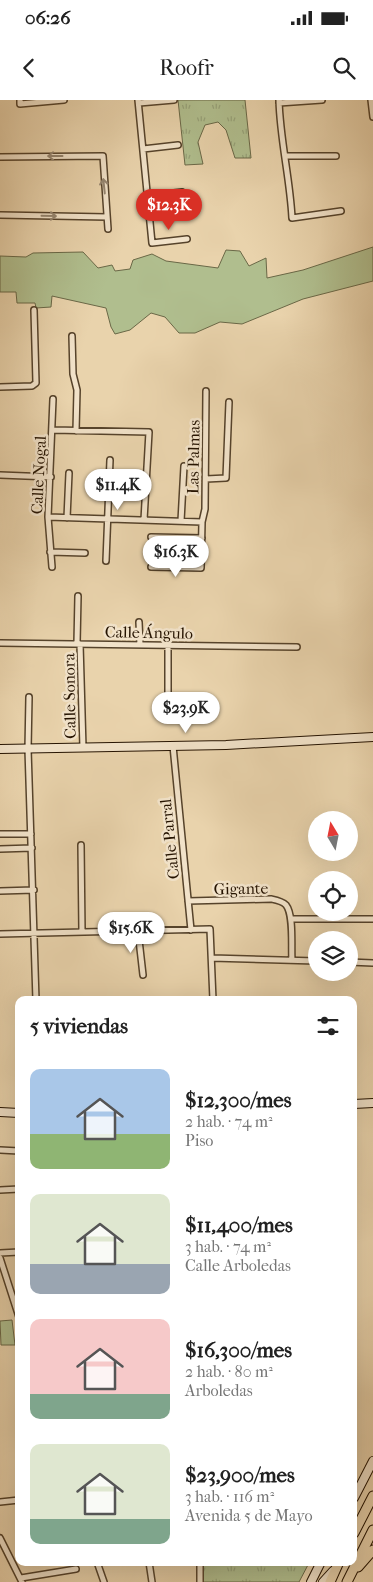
<!DOCTYPE html>
<html lang="es">
<head>
<meta charset="utf-8">
<style>
	:root { --surface:#fff; --page:#f2f2f2; --text:#222; --muted:#767676; --accent:#d93025 }
	body { margin:0; font-family:"IM FELL French Canon",serif; background:var(--page); color:var(--text); height:100vh; display:flex; flex-direction:column; font-size:19px; white-space:nowrap }
	* { box-sizing:border-box; margin:0 }
	p { font-size:16px; color:var(--muted) }
	.icon { flex:none; width:28px; height:28px; fill:none; stroke:currentColor; stroke-width:2; stroke-linecap:round; stroke-linejoin:round }
	.map { position:relative; flex:1; overflow:hidden }
	.panel { position:absolute; left:15px; top:896px; width:342px; height:570px; display:flex; flex-direction:column; background:var(--surface); border-radius:10px; box-shadow:0 5px 20px #0002 }
	.panel>* { flex:none }
	.needle { width:32px; rotate:350deg }
	.fabs { position:absolute; left:308px; top:711px; display:grid; gap:10px }
	.fabs a { display:grid; place-items:center; width:50px; height:50px; border-radius:50%; background:var(--surface); box-shadow:0 5px 20px #0002; font-size:25px }
	.price { position:absolute; translate:-50% -42px; padding:0 11px; border-radius:18px; background:#fff; color:#222; font-size:16px; line-height:32px; filter:drop-shadow(0 1px 2px #0008) }
	.price::after { content:''; position:absolute; left:50%; top:30px; width:15px; height:11px; margin-left:-8px; background:inherit; clip-path:polygon(0 0,100% 0,50% 100%) }
	.price.on { background:var(--accent); color:#fff }
	ul { padding:0; list-style:none }
	li { display:flex; align-items:center; gap:15px; height:125px; padding:0 15px }
	li span { display:grid; place-items:center; flex:none; width:140px; height:100px; border-radius:10px; color:#555 }
	li>.icon { margin-inline-start:auto }
	span .icon { width:60px; height:60px; fill:#fffc; stroke-width:1 }
	li b { font-size:21px }
	h2 { display:flex; justify-content:space-between; align-items:center; height:60px; padding:0 15px; font-size:21px }
	.status { display:flex; justify-content:space-between; align-items:center; height:35px; padding:0 25px; background:var(--surface); direction:ltr }
	.status svg { height:14px; fill:currentColor }
	header { display:flex; justify-content:space-between; align-items:center; height:65px; padding:0 15px; background:var(--surface); font-size:22px; font-weight:600 }
	.map>svg:first-child { display:block }
	.grass { fill:url(#grass-tufts); stroke:#6a6847 }
	.park { fill:#b0be8e; stroke:#6a6847 }
	.lines { fill:none; stroke-linecap:round; stroke-linejoin:round }
	.street-casing { stroke:#56432b; stroke-width:8 }
	.secondary-casing { stroke:#251300; stroke-width:10 }
	.highway-casing { stroke:#251300; stroke-width:11 }
	.street { stroke:#f1e2c9; stroke-width:5 }
	.secondary { stroke:#f1e2c9; stroke-width:8 }
	.highway { stroke:#e9d3ac; stroke-width:9 }
	.oneway { stroke:#95856f }
	.labels { text-anchor:middle; stroke-width:5; stroke-linejoin:round; paint-order:stroke }
	.street-label { font-size:16px; fill:#251300; stroke:#f1e2c9 }
</style>
</head>
<body>
<div class="status"><b>06:26</b><svg viewBox="0 0 49 12"><path d="M0 12V9h3v3zM5 12V6h3v6zM10 12V3h3v9zM15 12V0h3v12zM26 1h20v11H26zM47 4h2v5h-2z"/></svg></div>
<header><svg class="icon" aria-label="back" viewBox="0 0 24 24"><path d="M15 5l-7 7 7 7"/></svg>Roofr<svg class="icon" aria-label="search" viewBox="0 0 24 24"><circle cx="10" cy="10" r="6"/><path d="M15 15l6 6"/></svg></header>
<div class="map">
<svg width="373" height="1482" viewBox="0 0 373 1482">
	<defs>
		<pattern id="grass-tufts" width="24" height="20" patternUnits="userSpaceOnUse" patternTransform="scale(1.25)"><rect width="24" height="20" fill="#b0be8e"/><path d="M3 7l-1-3M5 7V3M7 7l1-3M15 17l-1-3M17 17v-4M19 17l1-3" fill="none" stroke="#97a279"/></pattern>
	</defs>
	<rect width="100%" height="100%" fill="#e9d3ac"/>
	<filter id="stains"><feTurbulence type="fractalNoise" baseFrequency=".004" numOctaves="4"/><feColorMatrix values="0 0 0 0 .2 0 0 0 0 .09 0 0 0 0 .02 0 0 0 .5 -.17"/></filter>
	<radialGradient id="worn" r=".72"><stop offset=".6" stop-color="#630" stop-opacity="0"/><stop offset="1" stop-color="#630" stop-opacity=".3"/></radialGradient>
	<!-- grass -->
	<path class="grass" d="M178,0h67l6,58h-16l-9,-28 -8,-8 -13,3 -7,17 5,22 -18,1z
		M202,1463h107l-10,19h-97z"/>
	<!-- park -->
	<path class="park" d="M373,147v34l-70,18 -61,25 -22,-2 -25,11h-16l-14,-16 -14,-4 -21,17 -15,4 -4,-7 -5,-19 -54,-12 -1,11 -15,1 -1,-5h-18l-1,-11h-16v-36l26,1 7,-4 50,-1 15,16 14,-3 3,6 15,-2 3,-9 19,-6 14,7 52,7 8,-18 14,1 9,15 17,-8 1,20 36,-8z
		M12,1220l3,25h-14l-1,-24z"/>
	<g class="lines">
		<!-- street casing -->
		<g class="street-casing">
			<path id="street" d="M20,0v4l44,-4
				M138,0l14,143 35,-4
				M279,0c1,40 11,78 13,118l49,-7
				M371,0l2,17
				M139,3l35,-3
				M279,3l43,-3
				M143,49l35,-4
				M285,56h51
				M0,57l103,-1 5,73
				M148,96l34,-4
				M0,115l107,2
				M72,236l1,38 4,16 -1,41
				M0,287l32,-1 4,-3 -2,-73
				M53,330l96,2 -5,88
				M0,375l51,2
				M206,379l20,-1 3,-76
				M48,417l154,5
				M67,418l2,-45
				M181,421l3,-55
				M151,437l51,1
				M50,452l35,1
				M106,461l4,-101
				M52,467l-4,-50 5,-118
				M151,467l50,1 1,-46 3,-13 1,-118
				M139,522l1,23
				M0,543l297,4
				M77,543l1,-47
				M80,544l3,104
				M168,593v-48
				M29,597l-1,52 8,251
				M173,646l18,184
				M0,734h31
				M81,745l1,87
				M0,749l32,-1
				M0,791l34,-1
				M188,801l83,-2c5,1 11,2 15,6 8,10 5,42 6,55
				M291,819h82
				M138,831l5,44
				M0,834l210,-5 3,71
				M212,858l104,3
				M349,862l24,1
				M149,900h62
				M0,1050l19,1
				M0,1090l19,-1
				M0,1153l19,-1
				M0,1158l19,59
				M0,1402l19,-2
				M0,1438l22,44
				M97,1462l7,20
				M149,1462l3,20
				M200,1462v20
				M21,1478l55,-9"/>
		</g>
		<!-- secondary casing -->
		<g class="secondary-casing">
			<path id="secondary" d="M0,649l226,-4 147,-8
				M354,1004l19,-1
				M0,1012l19,1
				M354,1398l19,-37
				M311,1482l10,-20
				M323,1482l10,-11"/>
		</g>
		<!-- highway casing -->
		<g class="highway-casing">
			<path id="highway" d="M354,1433l19,-37
				M358,1467l15,-17
				M330,1482l9,-20
				M347,1482l26,-52"/>
		</g>
		<!-- street -->
		<use href="#street" class="street"/>
		<!-- secondary -->
		<use href="#secondary" class="secondary"/>
		<!-- highway -->
		<use href="#highway" class="highway"/>
	</g>
	<!-- one-way arrows -->
	<defs><path id="oneway-shaft" d="M-6 0H5M1.5-3L5.5 0L1.5 3" fill="none" stroke-width="1.6" stroke-linecap="round" stroke-linejoin="round" transform="scale(1.25)"/></defs>
	<g class="oneway">
		<use href="#oneway-shaft" transform="translate(55 56) rotate(180)"/>
		<use href="#oneway-shaft" transform="translate(104 86) rotate(-96)"/>
		<use href="#oneway-shaft" transform="translate(49 116) rotate(1)"/>
	</g>
	<g class="labels">
		<!-- street labels -->
		<g class="street-label">
			<text transform="translate(193 357) rotate(-89)" y="6">Las Palmas</text>
			<text transform="translate(38 375) rotate(-87)" y="6">Calle Nogal</text>
			<text transform="translate(149 532) rotate(1)" y="6">Calle Ángulo</text>
			<text transform="translate(69 596) rotate(-91)" y="6">Calle Sonora</text>
			<text transform="translate(169 739) rotate(-96)" y="6">Calle Parral</text>
			<text transform="translate(241 788) rotate(-1)" y="6">Gigante</text>
		</g>
	</g>
	<rect width="100%" height="100%" filter="url(#stains)"/>
	<rect width="100%" height="100%" fill="url(#worn)"/>
</svg>
<div class="fabs">
<a><svg class="needle" viewBox="-14 -14 28 28"><path d="M0-13l5 13h-10z" fill="#e53935"/><path d="M0 13l5-13h-10z" fill="#767676"/></svg></a>
<a><svg class="icon" aria-label="locate" viewBox="0 0 24 24"><circle cx="12" cy="12" r="6"/><path d="M12 2v4M12 18v4M2 12h4M18 12h4"/></svg></a>
<a><svg class="icon" aria-label="layers" viewBox="0 0 24 24"><path d="M12 4l9 5-9 5-9-5zM3 14l9 5 9-5"/></svg></a>
</div>
<b class="price on" style="left:169px;top:131px">$12.3K</b>
<b class="price" style="left:118px;top:411px">$11.4K</b>
<b class="price" style="left:176px;top:478px">$16.3K</b>
<b class="price" style="left:186px;top:634px">$23.9K</b>
<b class="price" style="left:131px;top:854px">$15.6K</b>
<section class="panel">
<h2>5 viviendas<svg class="icon" aria-label="filters" viewBox="0 0 24 24"><path d="M4 7h16M4 17h16"/><circle cx="9" cy="7" r="2"/><circle cx="15" cy="17" r="2"/></svg></h2>
<ul>
<li><span style="background:linear-gradient(#a9c7e8 65%,#8fb573 0)"><svg class="icon" aria-label="home" viewBox="0 0 24 24"><path d="M3 11l9-7 9 7M6 9v11h12V9"/></svg></span><div><b>$12,300/mes</b><p>2 hab. · 74 m²</p><p>Piso</p></div></li>
<li><span style="background:linear-gradient(#dfe7d0 70%,#9aa5b1 0)"><svg class="icon" aria-label="home" viewBox="0 0 24 24"><path d="M3 11l9-7 9 7M6 9v11h12V9"/></svg></span><div><b>$11,400/mes</b><p>3 hab. · 74 m²</p><p>Calle Arboledas</p></div></li>
<li><span style="background:linear-gradient(#f6c9c9 75%,#7fa58c 0)"><svg class="icon" aria-label="home" viewBox="0 0 24 24"><path d="M3 11l9-7 9 7M6 9v11h12V9"/></svg></span><div><b>$16,300/mes</b><p>2 hab. · 80 m²</p><p>Arboledas</p></div></li>
<li><span style="background:linear-gradient(#dfe7d0 75%,#7fa58c 0)"><svg class="icon" aria-label="home" viewBox="0 0 24 24"><path d="M3 11l9-7 9 7M6 9v11h12V9"/></svg></span><div><b>$23,900/mes</b><p>3 hab. · 116 m²</p><p>Avenida 5 de Mayo</p></div></li>
</ul>
</section>
</div>
</body>
</html>
